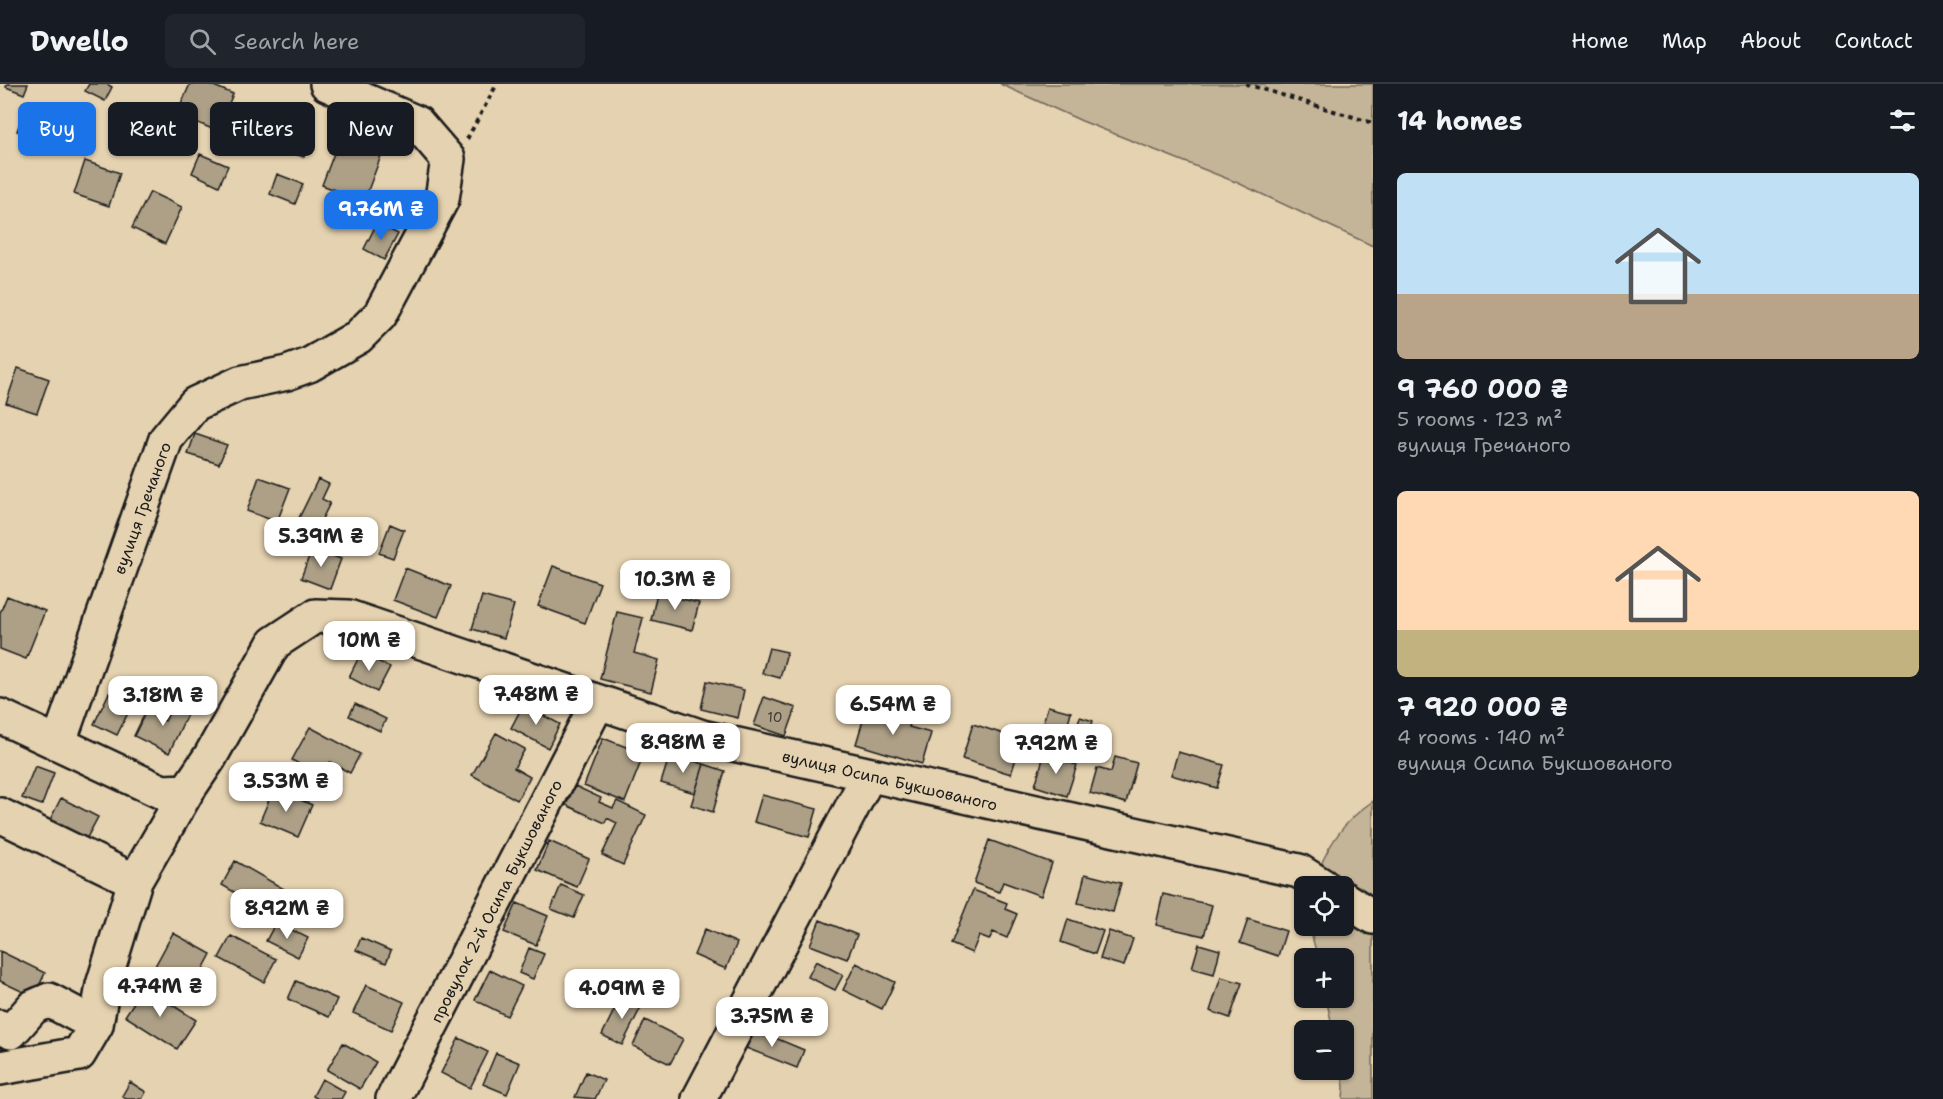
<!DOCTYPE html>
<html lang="en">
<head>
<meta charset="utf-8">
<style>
	:root { --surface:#171b24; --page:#20242c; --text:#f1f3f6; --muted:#9ea1a6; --line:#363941; --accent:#1a73e8 }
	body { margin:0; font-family:"Shantell Sans",sans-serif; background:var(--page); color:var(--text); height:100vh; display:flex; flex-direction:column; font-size:22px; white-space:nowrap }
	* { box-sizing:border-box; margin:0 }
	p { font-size:20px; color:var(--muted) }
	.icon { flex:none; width:33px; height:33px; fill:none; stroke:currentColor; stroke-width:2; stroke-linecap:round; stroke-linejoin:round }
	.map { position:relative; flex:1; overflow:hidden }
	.sheet { display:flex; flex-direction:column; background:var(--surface); width:570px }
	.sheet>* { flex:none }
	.top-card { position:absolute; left:18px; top:18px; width:570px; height:54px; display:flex; gap:12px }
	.controls { position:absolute; left:1294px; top:792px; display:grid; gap:12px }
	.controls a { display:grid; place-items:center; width:60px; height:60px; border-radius:9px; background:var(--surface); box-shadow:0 2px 4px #0004; font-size:30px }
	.price { position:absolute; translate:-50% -51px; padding:0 14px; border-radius:12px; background:#fff; color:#222; font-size:20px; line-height:39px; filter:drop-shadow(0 2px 3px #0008) }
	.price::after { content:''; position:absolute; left:50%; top:36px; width:18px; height:14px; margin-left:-9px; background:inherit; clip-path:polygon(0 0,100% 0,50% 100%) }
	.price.on { background:var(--accent); color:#fff }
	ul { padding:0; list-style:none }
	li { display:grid; align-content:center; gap:12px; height:318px; padding:0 24px }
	li span { display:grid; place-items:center; height:186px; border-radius:9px; color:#555 }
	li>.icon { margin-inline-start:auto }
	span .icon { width:108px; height:108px; fill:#fffc; stroke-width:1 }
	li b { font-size:26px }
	h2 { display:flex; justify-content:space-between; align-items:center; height:72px; padding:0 24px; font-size:26px }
	.pill { padding:0 21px; border-radius:9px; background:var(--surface); box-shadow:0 2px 4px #0004; font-size:21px; line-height:54px }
	.pill.on { background:var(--accent); color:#fff }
	header { display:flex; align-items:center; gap:36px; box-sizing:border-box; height:84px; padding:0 30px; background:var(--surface); border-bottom:2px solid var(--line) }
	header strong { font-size:28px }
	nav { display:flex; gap:33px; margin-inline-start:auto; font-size:21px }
	.search { width:420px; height:54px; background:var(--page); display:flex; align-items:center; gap:15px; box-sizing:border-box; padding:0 21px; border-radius:9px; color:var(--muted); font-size:22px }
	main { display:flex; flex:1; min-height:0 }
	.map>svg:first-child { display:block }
	.green { fill:#c4b498; stroke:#70685a; stroke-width:1.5 }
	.building { fill:#ada087; stroke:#1c1c1c; stroke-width:1.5 }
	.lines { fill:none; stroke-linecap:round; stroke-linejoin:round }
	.minor-casing { stroke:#1c1c1c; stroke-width:38 }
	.path { stroke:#1c1c1c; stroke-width:4; stroke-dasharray:4.5 4.5; stroke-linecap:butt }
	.minor { stroke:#e5d2b0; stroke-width:33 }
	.labels { text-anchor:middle; stroke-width:6; stroke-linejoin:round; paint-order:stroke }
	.number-label { font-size:14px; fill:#403d37 }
	.street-label { font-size:16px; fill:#1c1c1c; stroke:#e5d2b0 }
</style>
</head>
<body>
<header>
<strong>Dwello</strong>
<div class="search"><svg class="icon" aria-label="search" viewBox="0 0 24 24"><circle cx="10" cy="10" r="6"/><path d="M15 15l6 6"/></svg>Search here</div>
<nav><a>Home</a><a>Map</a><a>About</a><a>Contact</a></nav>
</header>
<main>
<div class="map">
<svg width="1373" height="1015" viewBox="0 0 1373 1015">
	<rect width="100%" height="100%" fill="#e5d2b0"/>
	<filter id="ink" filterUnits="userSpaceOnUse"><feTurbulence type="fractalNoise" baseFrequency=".0167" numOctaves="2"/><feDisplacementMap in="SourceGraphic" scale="12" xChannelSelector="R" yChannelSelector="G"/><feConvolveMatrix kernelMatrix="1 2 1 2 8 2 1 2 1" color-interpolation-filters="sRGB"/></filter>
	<g filter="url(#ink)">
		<!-- green -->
		<path class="green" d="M1000,0h373v162l-135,-63 -156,-62z
			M1373,717v298h-30l1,-13 -3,-16h3v-40h-11l-7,-32h18v-40h-26l-9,-32h35v-40h-30c9,-35 28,-64 59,-85z"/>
		<!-- building -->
		<path class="building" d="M7,0h21l-4,10 -18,-7z
			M89,0h18l5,3 -7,14 -20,-10z
			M190,0h19l24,10 -16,37 -40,-17z
			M24,27l24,8 -8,20 -23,-8z
			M282,29l33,11 -11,33 -34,-11z
			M339,56l42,16 -17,45 -42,-16z
			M200,70l28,12 -9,20 -27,-13z
			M85,77l35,12 -11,33 -35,-12z
			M277,90l26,10 -8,20 -25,-10z
			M150,108l32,15 -17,37 -33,-16z
			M377,139l21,11 -14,26 -20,-11z
			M18,284l31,11 -12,34 -31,-10z
			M195,350l32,11 -8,19 -31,-10z
			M259,393l31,11 -13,34 -30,-11z
			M318,395l11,5 -7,15 8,4 -13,26 -19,-9z
			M390,440l14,6 -11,28 -14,-5z
			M312,464l29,11 -11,30 -29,-11z
			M553,482l47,17 -15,40 -47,-17z
			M405,484l46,18 -13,31 -45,-17z
			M657,509l42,10 -7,27 -41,-10z
			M7,512l38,15 -19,48 -26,-10v-36z
			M482,512l32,9 -10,33 -32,-9z
			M617,528l26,6 -9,35 25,7 -8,32 -51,-13z
			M769,564l18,4 -7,26 -18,-5z
			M361,569l29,14 -13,25 -28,-15z
			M707,597l37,9 -6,28 -37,-9z
			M109,609l23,12 -15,30 -23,-11z
			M764,613l32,11 -10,28 -32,-11z
			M176,615l15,7 -22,47 -35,-17 12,-25 19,10z
			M355,620l31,15 -6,12 -31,-15z
			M523,621l37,19 -12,24 -37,-20z
			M1048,622l23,6 -5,18 -23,-7z
			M867,623l44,13 -2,7 22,6 -9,31 -66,-20z
			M1080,633l13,4 -9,25 -13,-4z
			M973,640l49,16 -11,34 -49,-15z
			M310,643l50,27 -10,19 -20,-11 -9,15 -29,-17z
			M496,649l29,16 -11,19 16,9 -13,23 -45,-25z
			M603,654l41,16 -19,48 -41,-16z
			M1178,668l46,13 -7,23 -46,-13z
			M670,670l34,10 -9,29 -34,-10z
			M1044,671l33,10 -10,31 -32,-10z
			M1115,673l22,6 -11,40 -36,-10 7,-25 14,4z
			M704,680l21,7 -12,41 -22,-7z
			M35,682l19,7 -12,32 -20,-7z
			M575,702l26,12 -2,4 14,6 4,-7 29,14 -23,50 -21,-10 15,-32 -10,-5 -2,5 -39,-18z
			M274,704l38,17 -14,32 -38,-16z
			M762,711l55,14 -8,28 -55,-15z
			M61,714l37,19 -16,30 -36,-19z
			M989,756l63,23 -11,33 -38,-14 -4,10 -25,-9z
			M549,757l40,18 -12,28 -40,-17z
			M235,777l56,32 -14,24 -55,-32z
			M1085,790l36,9 -8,29 -35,-9z
			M561,801l23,10 -10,23 -23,-9z
			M973,806l34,13 -2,6 12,5 -10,24 -14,-6 -4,8 -10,-4 -7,17 -21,-9z
			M1163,810l49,11 -8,31 -48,-11z
			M517,819l31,13 -12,29 -32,-13z
			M1068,835l35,12 -8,23 -34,-12z
			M1248,835l38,12 -8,25 -38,-13z
			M820,836l37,15 -10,24 -37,-14z
			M276,838l32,16 -10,19 -32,-16z
			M705,845l32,14 -11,26 -32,-14z
			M1109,847l24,8 -9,27 -24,-7z
			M173,849l38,21 -18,34 -39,-20z
			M231,852l45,23 -12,23 -45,-24z
			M361,854l30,13 -5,12 -30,-13z
			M1199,860l21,6 -6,24 -22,-6z
			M529,864l15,6 -11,25 -14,-6z
			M0,867l45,22 -11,24 -34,-16z
			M816,877l27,14 -8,15 -27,-13z
			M856,879l39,19 -13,27 -39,-19z
			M490,886l32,16 -15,30 -32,-16z
			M1221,893l21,6 -12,35 -20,-7z
			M296,897l41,18 -8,18 -41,-18z
			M366,901l38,17 -13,28 -38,-17z
			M144,903l52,33 -19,29 -52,-33z
			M622,910l20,11 -20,40 -20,-10z
			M645,936l38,19 -13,25 -37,-18z
			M749,943l55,23 -7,18 -56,-22z
			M459,954l29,14 -18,36 -29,-15z
			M343,959l33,19 -16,27 -33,-19z
			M496,969l24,10 -13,31 -24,-10z
			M586,988l18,8 -9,19 -20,-2z
			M322,995l23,13 -4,7h-23l-5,-3z
			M130,998l16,10 -4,7h-16l-4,-3z"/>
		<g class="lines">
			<!-- minor casing -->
			<g class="minor-casing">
				<path id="minor" d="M0,632l162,76 25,-1 23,-34 64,-114 41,-27 33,1 354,120 597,134 24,15
					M59,658l107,-303 29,-35 45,-21 47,-10 22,-8 49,-28 22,-22 62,-116 6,-40 -31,-36 -90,-39
					M0,731l135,66
					M1344,815l29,18
					M0,943l11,5 22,-25 16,-7 47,25
					M0,984l79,-14 17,-29 7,-40 32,-104 52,-90
					M393,1015l205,-397
					M699,1015l170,-324"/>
			</g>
			<!-- path -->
			<path class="path" d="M1246,0l127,39
				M467,55l30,-55"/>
			<!-- minor -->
			<use href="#minor" class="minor"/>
		</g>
	</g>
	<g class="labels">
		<!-- number labels -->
		<g class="number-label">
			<text x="775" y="638">10</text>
		</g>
		<!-- street labels -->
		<g class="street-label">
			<text transform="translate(142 424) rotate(-70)" y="6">вулиця Гречаного</text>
			<text transform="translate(890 696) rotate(13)" y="6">вулиця Осипа Букшованого</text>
			<text transform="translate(496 817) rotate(-63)" y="6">провулок 2-й Осипа Букшованого</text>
		</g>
	</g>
</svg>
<div class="controls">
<a><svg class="icon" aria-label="locate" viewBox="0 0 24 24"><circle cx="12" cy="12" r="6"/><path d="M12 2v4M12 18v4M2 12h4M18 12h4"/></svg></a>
<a>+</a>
<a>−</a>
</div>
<b class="price on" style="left:381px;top:157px">9.76M ₴</b>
<b class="price" style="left:321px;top:484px">5.39M ₴</b>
<b class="price" style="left:675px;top:527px">10.3M ₴</b>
<b class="price" style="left:369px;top:588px">10M ₴</b>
<b class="price" style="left:536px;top:642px">7.48M ₴</b>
<b class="price" style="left:163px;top:643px">3.18M ₴</b>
<b class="price" style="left:893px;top:652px">6.54M ₴</b>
<b class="price" style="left:683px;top:690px">8.98M ₴</b>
<b class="price" style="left:1056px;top:691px">7.92M ₴</b>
<b class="price" style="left:286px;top:729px">3.53M ₴</b>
<b class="price" style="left:287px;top:856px">8.92M ₴</b>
<b class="price" style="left:160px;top:934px">4.74M ₴</b>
<b class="price" style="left:622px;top:936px">4.09M ₴</b>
<b class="price" style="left:772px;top:964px">3.75M ₴</b>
<div class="top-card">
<a class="pill on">Buy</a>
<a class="pill">Rent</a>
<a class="pill">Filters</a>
<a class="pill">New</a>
</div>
</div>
<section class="sheet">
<h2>14 homes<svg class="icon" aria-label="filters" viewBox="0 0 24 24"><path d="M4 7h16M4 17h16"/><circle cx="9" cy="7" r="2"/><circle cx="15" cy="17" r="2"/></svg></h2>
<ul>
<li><span style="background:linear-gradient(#bfe0f5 65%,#b9a48a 0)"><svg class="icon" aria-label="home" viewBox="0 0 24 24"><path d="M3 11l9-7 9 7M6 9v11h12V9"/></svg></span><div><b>9 760 000 ₴</b><p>5 rooms · 123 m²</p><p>вулиця Гречаного</p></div></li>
<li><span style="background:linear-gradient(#ffd9b3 75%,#c2b280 0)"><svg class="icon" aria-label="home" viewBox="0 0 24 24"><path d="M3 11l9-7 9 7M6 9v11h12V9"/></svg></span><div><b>7 920 000 ₴</b><p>4 rooms · 140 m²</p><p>вулиця Осипа Букшованого</p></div></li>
</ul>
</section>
</main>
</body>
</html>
